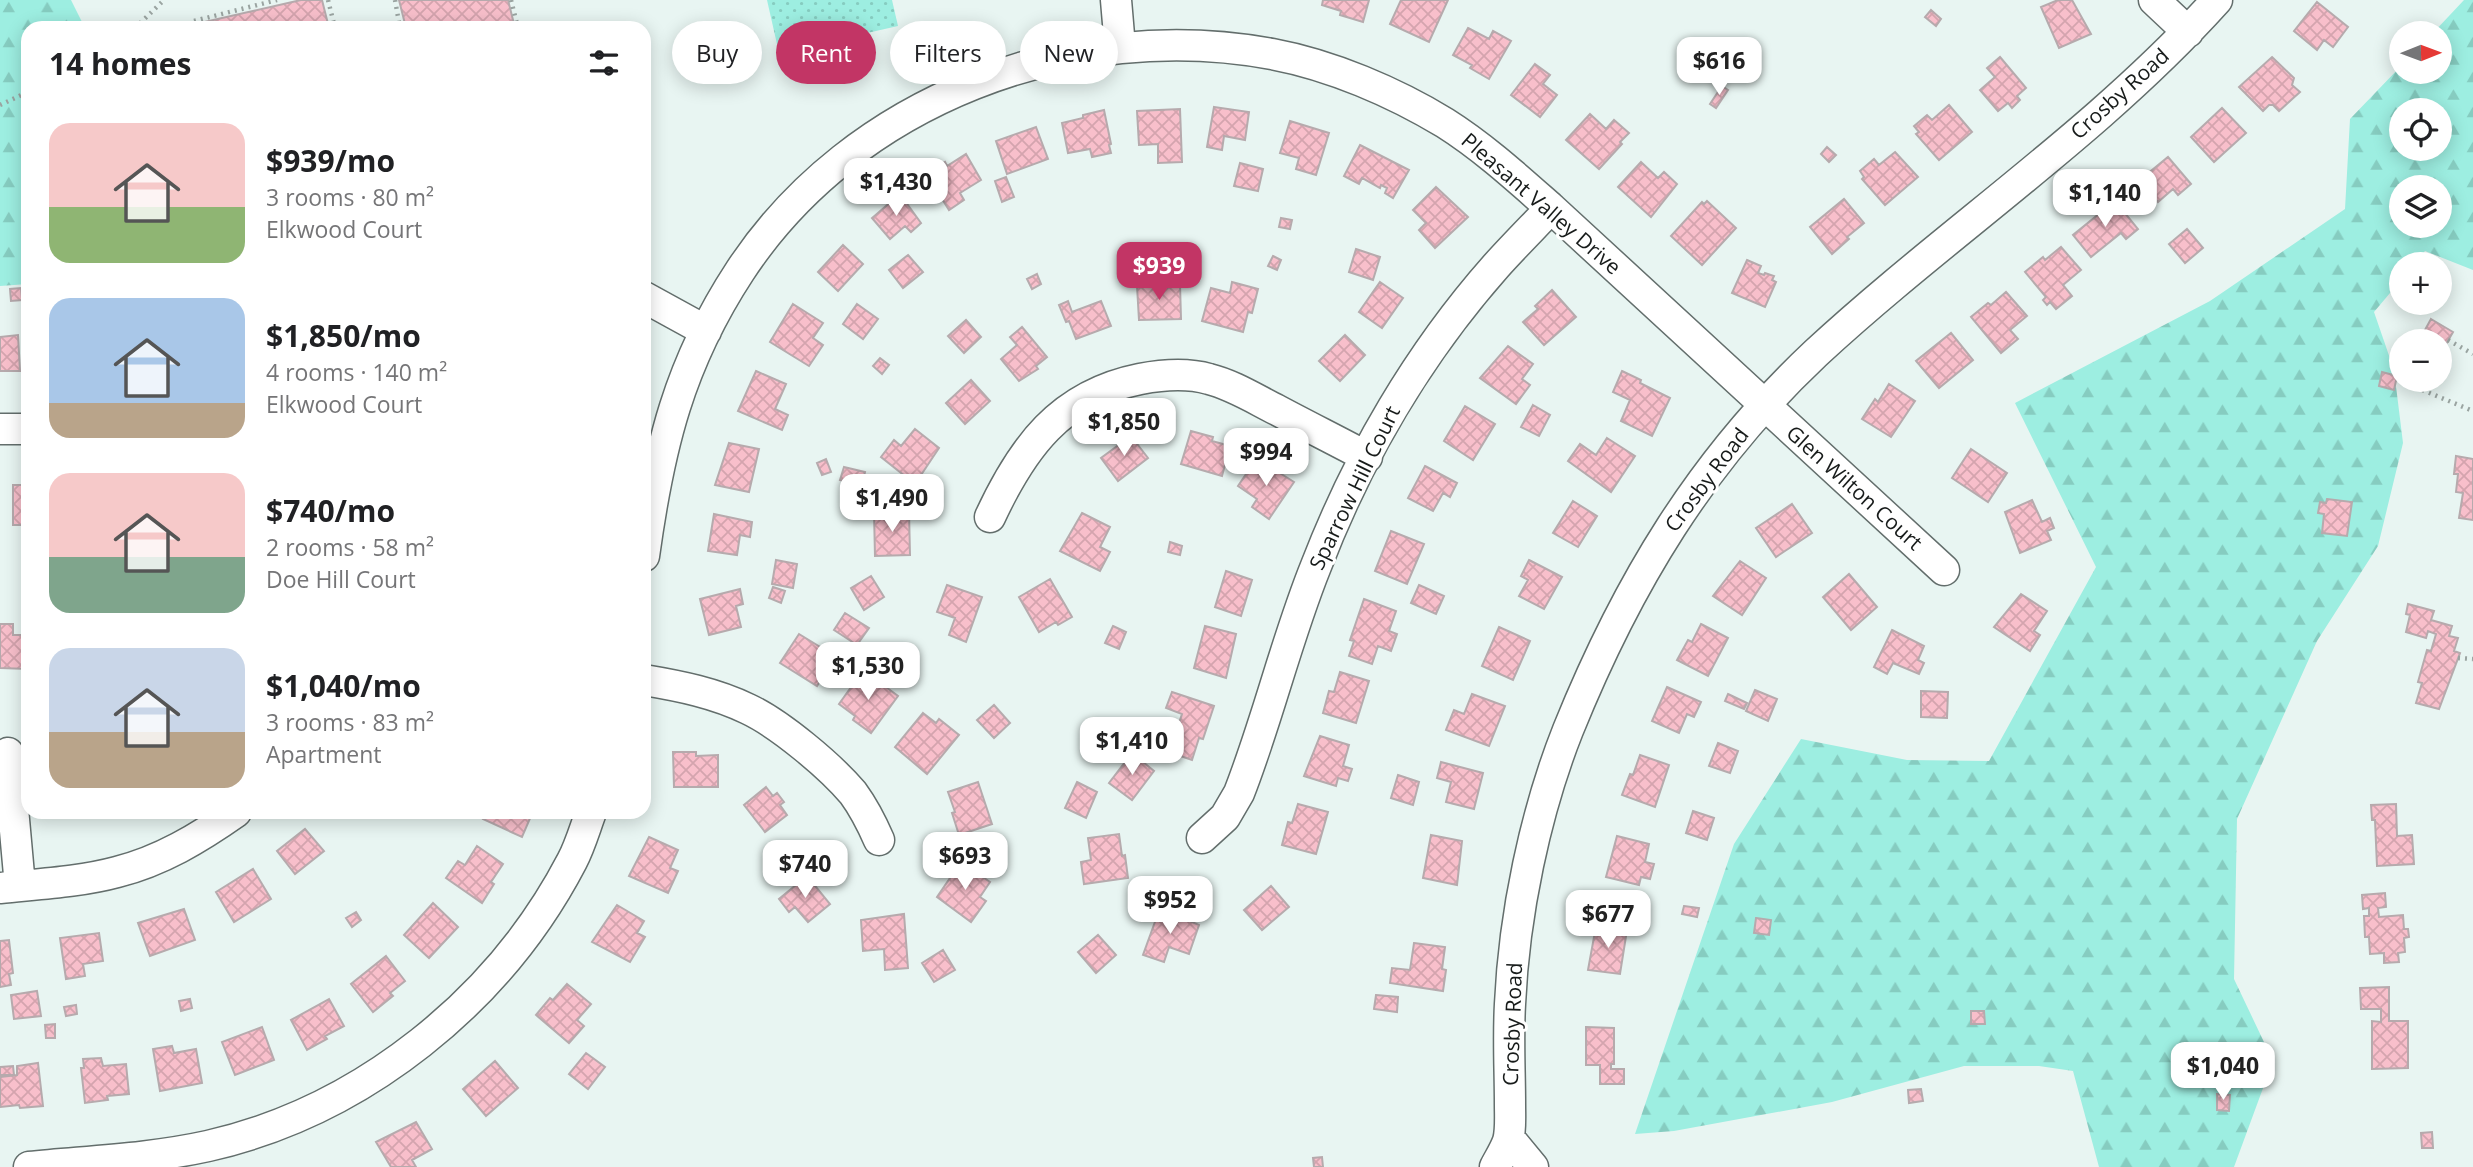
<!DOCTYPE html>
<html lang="en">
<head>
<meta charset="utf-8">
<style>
	:root { --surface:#fff; --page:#f6f6f6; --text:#202124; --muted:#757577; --accent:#c23565 }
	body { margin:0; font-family:"Open Sans",sans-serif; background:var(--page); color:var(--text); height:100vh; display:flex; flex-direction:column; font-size:26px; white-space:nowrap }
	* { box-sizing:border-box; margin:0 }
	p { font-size:23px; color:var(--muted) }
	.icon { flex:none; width:38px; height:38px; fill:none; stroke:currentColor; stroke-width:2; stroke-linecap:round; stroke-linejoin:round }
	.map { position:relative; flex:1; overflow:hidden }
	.side { position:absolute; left:21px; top:21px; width:630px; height:798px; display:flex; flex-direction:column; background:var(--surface); border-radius:21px; box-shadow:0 4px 18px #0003 }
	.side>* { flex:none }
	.banner { position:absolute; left:672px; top:21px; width:665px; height:63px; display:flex; gap:14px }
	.needle { width:46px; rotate:89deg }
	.fabs { position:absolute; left:2389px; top:21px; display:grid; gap:14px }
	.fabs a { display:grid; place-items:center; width:63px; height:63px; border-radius:50%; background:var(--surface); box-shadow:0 4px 18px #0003; font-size:35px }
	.price { position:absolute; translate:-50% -60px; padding:0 16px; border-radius:14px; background:#fff; color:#222; font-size:23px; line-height:46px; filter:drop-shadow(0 2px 4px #0008) }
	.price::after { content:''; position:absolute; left:50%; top:42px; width:21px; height:16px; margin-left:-10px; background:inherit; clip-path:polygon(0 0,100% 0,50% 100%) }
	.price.active { background:var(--accent); color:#fff }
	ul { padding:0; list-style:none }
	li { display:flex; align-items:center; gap:21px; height:175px; padding:0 28px }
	li span { display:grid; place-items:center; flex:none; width:196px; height:140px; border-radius:21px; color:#555 }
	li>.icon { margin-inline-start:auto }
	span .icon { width:84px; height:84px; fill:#fffc; stroke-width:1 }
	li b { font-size:30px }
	h2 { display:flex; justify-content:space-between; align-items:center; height:84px; padding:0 28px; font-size:30px }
	.tag { padding:0 24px; border-radius:32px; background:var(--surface); box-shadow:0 4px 18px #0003; font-size:24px; line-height:63px }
	.tag.active { background:var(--accent); color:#fff }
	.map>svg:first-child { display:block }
	.forest { fill:url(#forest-firs); fill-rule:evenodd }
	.park { fill:url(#park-dots) }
	.building { fill:url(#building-cross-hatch); stroke:#b6aaad; stroke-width:2 }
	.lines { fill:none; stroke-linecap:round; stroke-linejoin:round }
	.minor-casing { stroke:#636e6c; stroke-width:33 }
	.path { stroke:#9aa4a1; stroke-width:4.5; stroke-dasharray:2 5; stroke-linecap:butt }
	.minor { stroke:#fff; stroke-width:30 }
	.labels { text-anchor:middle; stroke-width:6; stroke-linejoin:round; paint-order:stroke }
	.street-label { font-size:21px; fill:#171b1a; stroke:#fff }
</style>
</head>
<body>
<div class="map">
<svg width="2473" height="1167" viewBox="0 0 2473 1167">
	<defs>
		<pattern id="forest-firs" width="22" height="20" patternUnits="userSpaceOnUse" patternTransform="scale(1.75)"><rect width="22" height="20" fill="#9deee1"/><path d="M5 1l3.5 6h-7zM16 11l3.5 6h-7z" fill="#86ccc0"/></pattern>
		<pattern id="park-dots" width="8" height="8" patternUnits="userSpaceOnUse" patternTransform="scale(1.75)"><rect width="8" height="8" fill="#9deee1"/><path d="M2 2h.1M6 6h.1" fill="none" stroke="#86ccc0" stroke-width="1.8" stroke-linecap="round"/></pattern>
		<pattern id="building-cross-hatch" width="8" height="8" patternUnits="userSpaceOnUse" patternTransform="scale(1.75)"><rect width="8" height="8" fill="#f8bfcb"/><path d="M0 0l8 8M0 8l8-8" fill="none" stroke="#d4a4ae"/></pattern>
	</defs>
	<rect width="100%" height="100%" fill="#e8f5f2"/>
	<!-- forest -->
	<path class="forest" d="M0,0h71l14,28h-57v256l-28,2z
		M2464,0h9v270l-48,-19 -11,13h-13v16l-27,32 20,58 9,73 -25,103 -61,95 -80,178 -3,160 39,82 -39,106h-135l-26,-96 -34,-5h-75l-132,36 -158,29 -39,3 99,-290 67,-105 106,21 82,1 107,-194 -81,-164 195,-102 135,-92 5,-90 51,-53v6h39v-39h-7zM2401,110h39v39h-39zM2401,187h39v39h-39z"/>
	<!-- park -->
	<path class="park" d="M767,0h125l6,26 -119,27z"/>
	<!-- building -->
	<path class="building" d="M301,0h21l7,28h-128l-1,-5z
		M399,0h109l7,28h-109z
		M1323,0h46l-6,22 -23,-7 1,-4 -19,-6z
		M1401,0h47l-19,42 -39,-18z
		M2058,0h14l19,34 -32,14 -18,-41z
		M2317,2l31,25 -15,20 -9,-7 -7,10 -23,-19z
		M1931,10l10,9 -5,7 -11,-9z
		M1468,28l21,11 4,-8 18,10 -22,38 -19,-11 2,-3 -19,-10z
		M2000,57l26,31 -9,8 3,4 -8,8 -4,-5 -10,8 -18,-21 15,-13 -8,-9z
		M2272,57l22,21 -2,7 8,7 -21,19 -6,-6h-4l-6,6 -24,-24z
		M1535,64l15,11 -7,9 14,11 -17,22 -29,-22z
		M1722,86l6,4 -12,18 -6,-4z
		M1949,105l23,27 -33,28 -23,-26 3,-2 -5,-6 13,-11 5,5z
		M1214,107l35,5 -4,28 -21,-4 -2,14 -15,-3z
		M2222,108l24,25 -32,29 -23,-25z
		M1180,109l2,53 -24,1v-19l-19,1 -2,-34z
		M1104,110l7,34 -2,1 2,8 -19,4 -2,-8 -22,4 -6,-30 21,-5v-3z
		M1590,114l16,15 8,-9 15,13 -9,9 2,2 -23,25 -33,-29z
		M1290,121l39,12 -13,42 -20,-6 3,-11 -19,-5z
		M1036,127l12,32 -41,15 -11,-33z
		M1360,145l49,25 -16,28 -8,-5 2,-5 -6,-3 -1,3 -18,-10 -3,6 -15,-8z
		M1827,147l9,8 -7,7 -8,-8z
		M1895,152l23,25 -33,28 -23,-26 2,-2 -4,-6 14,-12 5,6z
		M966,154l15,26 -21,13 4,7 -15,10 -23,-37 19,-11 2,4z
		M2168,157l23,27 -13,11 -5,-6 -15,13 -18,-22z
		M1641,162l17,16 6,-6 13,12 -26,33 -33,-30z
		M1240,163l23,6 -5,22 -24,-5z
		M1006,177l8,20 -12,5 -7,-21z
		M1436,187l32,30 -33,31 -16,-18 7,-7 -13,-13z
		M900,194l21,29 -10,9 -6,-6 -15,13 -18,-21z
		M1844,199l20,24 -17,14 2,2 -17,15 -22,-27z
		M1707,201l29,27 -34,37 -31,-29 31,-34 2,2z
		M2115,201l23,28 -12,10 -5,-6 -30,24 -18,-22z
		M1281,218l11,2 -2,9 -11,-2z
		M2187,229l16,19 -18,15 -16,-19z
		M843,245l20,19 -25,27 -20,-19z
		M2061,247l20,23 -18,15 9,11 -16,13 -6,-7 -3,3 -4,-5 3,-3 -21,-25 18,-15 2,3z
		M1356,249l24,8 -7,23 -24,-8z
		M908,255l15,17 -20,16 -14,-18z
		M1273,256l8,4 -4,10 -9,-4z
		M1747,260l14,6 -3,7 6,2 1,-2 9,3 -2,4 4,2 -11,25 -33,-14z
		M1037,274l4,10 -9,5 -5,-10z
		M1232,282l26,7 -6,24 -4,-1 -5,20 -41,-11 9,-33 19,5z
		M1380,282l23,16 -21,30 -23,-16z
		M1180,284l1,35 -42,1 -2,-34z
		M21,288l1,12 -11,1 -1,-12z
		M1552,290l24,27 -32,28 -21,-23 15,-13 -3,-3z
		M2006,292l21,24 -17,14 8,9 -17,14 -30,-36 17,-14 3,2z
		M1068,301l4,11 29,-11 10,25 -35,13 -7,-18 -3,1 -7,-17z
		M793,304l30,19 -10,15 10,7 -14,21 -39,-24z
		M857,304l21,15 -15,20 -20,-15z
		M2431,319l22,13 -11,19 -2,-1v-9h-16l-4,-2z
		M966,320l15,17 -17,16 -16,-17z
		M1022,327l25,30 -11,9 2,3 -19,12 -18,-22 16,-14 -7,-8z
		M1951,333l22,27 -34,28 -23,-27z
		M18,335l2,36h-20v-34z
		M1345,335l20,20 -25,26 -21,-20z
		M1508,346l25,18 -11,15 8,6 -14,19 -36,-26z
		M880,358l9,7 -7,9 -9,-8z
		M756,371l30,13 -11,25 13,6 -6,15 -44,-19z
		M1622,371l19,9 -1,3 30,15 -18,38 -31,-15 9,-21 -17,-8z
		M2382,372l15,4 -3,14 -15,-4z
		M971,380l19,21 -25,23 -19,-21z
		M1889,384l26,17 -24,36 -29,-18 13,-20 3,3z
		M1533,405l17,10 -11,21 -18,-9z
		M1465,406l30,18 -22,36 -29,-19z
		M915,429l24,19 -24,36 -34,-27 13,-17 7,6z
		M1191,431l22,6 -1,4 18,5 -8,30 -41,-12z
		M1131,436l17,22 -30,23 -17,-23z
		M1607,438l28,18 -24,36 -43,-31 12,-17 16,11z
		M729,443l30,6 -10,43 -34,-7z
		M1971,449l36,24 -19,29 -36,-24z
		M2456,456l17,3v61l-14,-2 4,-25 -7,-1 2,-18h-4z
		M826,459l5,13 -9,3 -5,-12z
		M1255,461l18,12 2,-3 19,12 -25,37 -17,-12 5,-8 -19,-13z
		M1425,466l32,17 -7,14 -7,-4 -10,18 -25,-13z
		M844,467l21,5 -3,13 -22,-5z
		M13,485h15v40h-15z
		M2327,499l25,3 -5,34 -25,-3 2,-19 -6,-1 2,-11 6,1z
		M2032,500l10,22 8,-4 4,10 -7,3 4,9 -31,13 -15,-41z
		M1573,501l24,15 -19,31 -25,-14z
		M1792,504l20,29 -36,24 -20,-29z
		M909,511l1,44 -35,1 -1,-44z
		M1082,513l28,14 -10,20 10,5 -10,19 -40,-20z
		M714,514l38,8 -2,15 -10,-2 -3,20 -29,-4z
		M1391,531l33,13 -17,40 -32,-13z
		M1170,542l12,4 -2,9 -12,-3z
		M776,560l21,4 -4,24 -21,-4z
		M1529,560l33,17 -18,32 -25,-13 9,-16 -7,-4z
		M1740,561l26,17 -24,37 -29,-19z
		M1226,571l26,9 -11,36 -26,-9z
		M1849,574l28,33 -26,23 -28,-33z
		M871,576l13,21 -20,13 -13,-22z
		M1050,579l22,38 -14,8 -2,-3 -17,10 -20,-35z
		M947,585l35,12 -16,45 -17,-7 6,-17 -18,-6z
		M1419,585l25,11 -8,18 -25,-11z
		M773,587l12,4 -4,12 -12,-5z
		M740,589l3,15 -7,2 5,21 -32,8 -9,-36z
		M2021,594l26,17 -13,20 6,4 -10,16 -36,-24z
		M1364,599l32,12 -7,20 8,3 -6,17 -13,-5 -6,18 -23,-8 5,-15 -4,-1z
		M2408,604l26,7 -3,9 21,6 -3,10 9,2 -4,13 6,2 -21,56 -23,-6 6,-20 -4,-1 9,-32 4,1 5,-17 -8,-3 -2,7 -20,-6 4,-17 -4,-1z
		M845,613l24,15 -12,17 -23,-15z
		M0,624h13v11h15v34l-28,-1z
		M1701,624l27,14 -20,38 -31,-16 11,-20 4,2z
		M1113,626l13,6 -7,17 -14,-6z
		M1205,626l31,8 -10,44 -32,-10z
		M1499,627l31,14 -17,39 -31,-14z
		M1892,630l32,16 -6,14 6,3 -5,11 -26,-11 -6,11 -13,-7z
		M799,634l36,22 -18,30 -37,-23z
		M1340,672l29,9 -13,42 -33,-10 6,-22 5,1z
		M867,673l31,23 -27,37 -18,-13 2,-4 -16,-12 18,-25 4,3z
		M1667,687l34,15 -7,15 -7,-3 -8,19 -27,-12z
		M1755,690l22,9 -9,22 -22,-10z
		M1921,691l27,1 -1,26 -26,-1z
		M1172,692l42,14 -11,33 -4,-1 -7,22 -26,-9 6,-20 4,1 6,-18 -16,-6z
		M1472,694l33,12 -16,40 -43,-16 8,-20 10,4z
		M1728,694l19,9 -3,6 -19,-8z
		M994,705l16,18 -16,15 -17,-18z
		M923,713l13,10 3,-4 20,16 -32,39 -32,-27z
		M1320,736l29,9 -6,21 9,3 -4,12 -10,-3 -2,8 -32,-10z
		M1718,743l20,8 -8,22 -21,-7z
		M673,752h23v4l22,-1v32h-44z
		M1132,753l22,18 -22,29 -23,-17z
		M1640,755l29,10 -14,42 -33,-12 8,-21 3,1z
		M1441,762l42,11 -9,36 -28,-7 5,-20 -14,-4z
		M1398,775l21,7 -6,23 -22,-7z
		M978,782l14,42 -33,11 -7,-22 3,-1 -7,-20z
		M1077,782l20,10 -11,26 -21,-10z
		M766,787l7,9 4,-3 7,9 -4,3 7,10 -22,17 -21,-27z
		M1298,804l30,8 -12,42 -34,-9 6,-23 4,1z
		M2396,804l1,32 15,-1 2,29 -37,2 -2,-46h-3l-1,-15z
		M1693,811l21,7 -7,22 -21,-7z
		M486,812h43l-1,3 3,1 -9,21 -39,-18z
		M305,829l19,22 -29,23 -18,-23z
		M1119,834l3,22 3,-1 3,23 -44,6 -3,-22 10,-2 -3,-22z
		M1431,835l31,6 -5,44 -34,-7z
		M1617,836l32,8 -4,18 9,2 -4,15 -9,-2 -2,8 -33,-8z
		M649,837l29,13 -8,18 8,3 -10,22 -39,-17z
		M477,846l26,18 -12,18 3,2 -12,19 -36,-25 12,-17 7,4z
		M961,862l29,20 -10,15 6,4 -15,21 -34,-25z
		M253,869l18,30 -37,23 -18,-30z
		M807,876l23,28 -22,18 -13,-15 -6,5 -10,-13z
		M1271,886l18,21 -27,23 -18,-20z
		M2385,893l1,14 -8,1 1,9 24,-2 1,14h4l1,8 -5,1 1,14 -7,1 1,9 -15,1v-10l-14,1 -1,-17h-4l-1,-21h5v-8l-6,1 -1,-14z
		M433,903l25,24 -29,31 -25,-23z
		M617,905l27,16 -7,12 8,4 -15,25 -38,-20z
		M1684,906l15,2 -2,9 -15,-3z
		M1160,908l39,17 -10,29 -20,-7 -5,15 -21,-7z
		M184,909l11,31 -45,16 -12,-33z
		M356,912l5,8 -9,7 -6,-9z
		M904,914l4,54 -23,2 -1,-21 -21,2 -2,-31z
		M1756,918l15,2 -2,15 -15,-2z
		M1596,926l31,4 -7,44 -32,-4z
		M99,933l4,28 -20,3 2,12 -19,3 -6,-41z
		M1098,935l18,20 -20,18 -18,-21z
		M9,940l4,33 -4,1 2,11 -11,2v-46z
		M1414,943l31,4 -3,22 4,1 -3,21 -53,-8 2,-15 18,2z
		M943,950l12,20 -21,12 -12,-19z
		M386,956l19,25 -15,12 3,3 -20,16 -22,-28z
		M567,984l24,20 -14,16 7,6 -15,17 -33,-28 14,-17 3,2z
		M2389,987v34h19v47l-36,1v-48l9,1v-13h-20l-1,-21z
		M37,991l4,25 -27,3 -3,-24z
		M1376,995l22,2 -1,15 -23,-3z
		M190,999l2,9 -11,3 -2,-10z
		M329,999l15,27 -19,10 2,3 -20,11 -16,-30z
		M76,1005l1,9 -11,2 -2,-9z
		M1971,1011h13l1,13h-14z
		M55,1024v14h-9l-1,-13z
		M262,1027l12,33 -39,15 -13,-33z
		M1586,1027l28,1v36h-3v5h13v15h-24v-19h-14z
		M172,1046l2,7 22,-4 6,34 -42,8 -7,-42z
		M586,1053l19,14 -17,22 -19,-15z
		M101,1058l2,8 23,-2 3,30 -22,2 1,4 -23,3 -4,-35h3l-1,-9z
		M495,1061l23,27 -32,28 -23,-27z
		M38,1063l5,43 -23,2 -1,-3 -19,2v-30l17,-2v-9z
		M13,1066l1,9h-14v-8z
		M1921,1089l2,12 -14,2 -1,-13z
		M2217,1094l13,1 -1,16 -12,-1z
		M416,1122l16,27 -20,11 4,7h-25l-15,-25z
		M2432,1132l1,16h-11l-1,-15z
		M1322,1157l1,10h-9l-1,-9z"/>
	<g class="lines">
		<!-- minor casing -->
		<g class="minor-casing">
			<path id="minor" d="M1116,0l4,47
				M2154,0l34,32
				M644,297l62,34
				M0,429h28
				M990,517c32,-69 70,-122 150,-138 21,-4 48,-6 69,0 24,6 46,20 68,31 30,16 60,31 90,47
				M644,556c15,-109 35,-192 96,-285 113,-172 333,-254 532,-217 59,11 122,38 173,69 38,24 72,55 106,85l393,362
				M644,680c36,6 71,13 104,29 32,15 82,57 105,84 11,15 19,31 26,47
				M8,753l12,133
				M1202,838l23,-21 14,-24c29,-74 47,-153 77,-227 42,-109 103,-213 180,-300 18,-20 37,-39 55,-58
				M0,888c38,-4 80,-6 117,-16 44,-11 82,-34 119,-60
				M1509,1138l24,29
				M29,1167c59,-6 120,-8 179,-21 154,-35 291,-145 364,-285 8,-15 13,-33 19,-49
				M1495,1167c4,-8 10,-17 13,-26 3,-10 2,-24 2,-36 0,-33 -2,-67 0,-101 4,-89 25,-191 58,-274 59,-146 133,-269 248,-377 131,-121 281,-220 401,-353"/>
		</g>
		<!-- path -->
		<path class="path" d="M328,0l7,28
			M395,0l5,28
			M511,0l7,28
			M135,28l29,-28
			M194,28v-7l83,-21
			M0,105l28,-13
			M2448,340l25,14
			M2403,382l70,29
			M2458,658l15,1"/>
		<!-- minor -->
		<use href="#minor" class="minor"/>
	</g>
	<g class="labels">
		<!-- street labels -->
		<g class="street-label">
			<text transform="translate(2120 94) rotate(-42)" y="7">Crosby Road</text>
			<text transform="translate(1541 204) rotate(41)" y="7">Pleasant Valley Drive</text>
			<text transform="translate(1707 480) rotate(-53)" y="7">Crosby Road</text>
			<text transform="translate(1355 488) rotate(-64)" y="7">Sparrow Hill Court</text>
			<text transform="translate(1854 488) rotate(42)" y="7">Glen Wilton Court</text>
			<text transform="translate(1513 1024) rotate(-88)" y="7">Crosby Road</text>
		</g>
	</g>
</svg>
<div class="fabs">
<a><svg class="needle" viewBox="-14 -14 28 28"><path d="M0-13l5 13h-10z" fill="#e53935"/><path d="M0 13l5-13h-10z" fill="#757577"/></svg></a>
<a><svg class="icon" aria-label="locate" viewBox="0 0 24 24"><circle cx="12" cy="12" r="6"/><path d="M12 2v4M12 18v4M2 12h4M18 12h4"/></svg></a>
<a><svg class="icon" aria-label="layers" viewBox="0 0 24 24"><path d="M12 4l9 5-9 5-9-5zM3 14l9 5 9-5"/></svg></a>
<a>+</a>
<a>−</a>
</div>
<b class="price" style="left:1719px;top:97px">$616</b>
<b class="price" style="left:896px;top:218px">$1,430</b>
<b class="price" style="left:2105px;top:229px">$1,140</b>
<b class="price active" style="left:1159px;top:302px">$939</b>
<b class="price" style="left:1124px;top:458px">$1,850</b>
<b class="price" style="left:1266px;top:488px">$994</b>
<b class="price" style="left:892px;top:534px">$1,490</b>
<b class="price" style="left:868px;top:702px">$1,530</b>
<b class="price" style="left:1132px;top:777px">$1,410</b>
<b class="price" style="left:965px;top:892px">$693</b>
<b class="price" style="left:805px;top:900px">$740</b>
<b class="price" style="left:1170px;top:936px">$952</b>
<b class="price" style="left:1608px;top:950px">$677</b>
<b class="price" style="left:2223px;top:1102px">$1,040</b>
<div class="banner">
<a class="tag">Buy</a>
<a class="tag active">Rent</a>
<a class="tag">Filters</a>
<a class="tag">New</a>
</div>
<section class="side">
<h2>14 homes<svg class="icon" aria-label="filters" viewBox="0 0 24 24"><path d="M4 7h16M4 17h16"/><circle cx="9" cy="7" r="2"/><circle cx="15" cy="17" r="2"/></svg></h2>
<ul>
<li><span style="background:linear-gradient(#f6c9c9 60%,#8fb573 0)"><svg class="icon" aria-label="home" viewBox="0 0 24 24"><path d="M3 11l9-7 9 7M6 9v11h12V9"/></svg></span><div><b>$939/mo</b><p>3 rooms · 80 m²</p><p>Elkwood Court</p></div></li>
<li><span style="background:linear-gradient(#a9c7e8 75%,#b9a48a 0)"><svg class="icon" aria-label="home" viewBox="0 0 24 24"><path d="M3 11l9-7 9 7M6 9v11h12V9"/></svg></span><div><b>$1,850/mo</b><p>4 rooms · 140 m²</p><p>Elkwood Court</p></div></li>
<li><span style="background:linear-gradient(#f6c9c9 60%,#7fa58c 0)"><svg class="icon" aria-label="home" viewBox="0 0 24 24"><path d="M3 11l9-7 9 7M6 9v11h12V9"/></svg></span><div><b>$740/mo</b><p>2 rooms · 58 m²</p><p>Doe Hill Court</p></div></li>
<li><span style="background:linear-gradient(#c9d6e8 60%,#b9a48a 0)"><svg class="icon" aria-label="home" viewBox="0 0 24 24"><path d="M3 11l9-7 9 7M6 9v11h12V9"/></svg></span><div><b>$1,040/mo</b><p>3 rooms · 83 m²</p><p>Apartment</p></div></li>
</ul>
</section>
</div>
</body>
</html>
